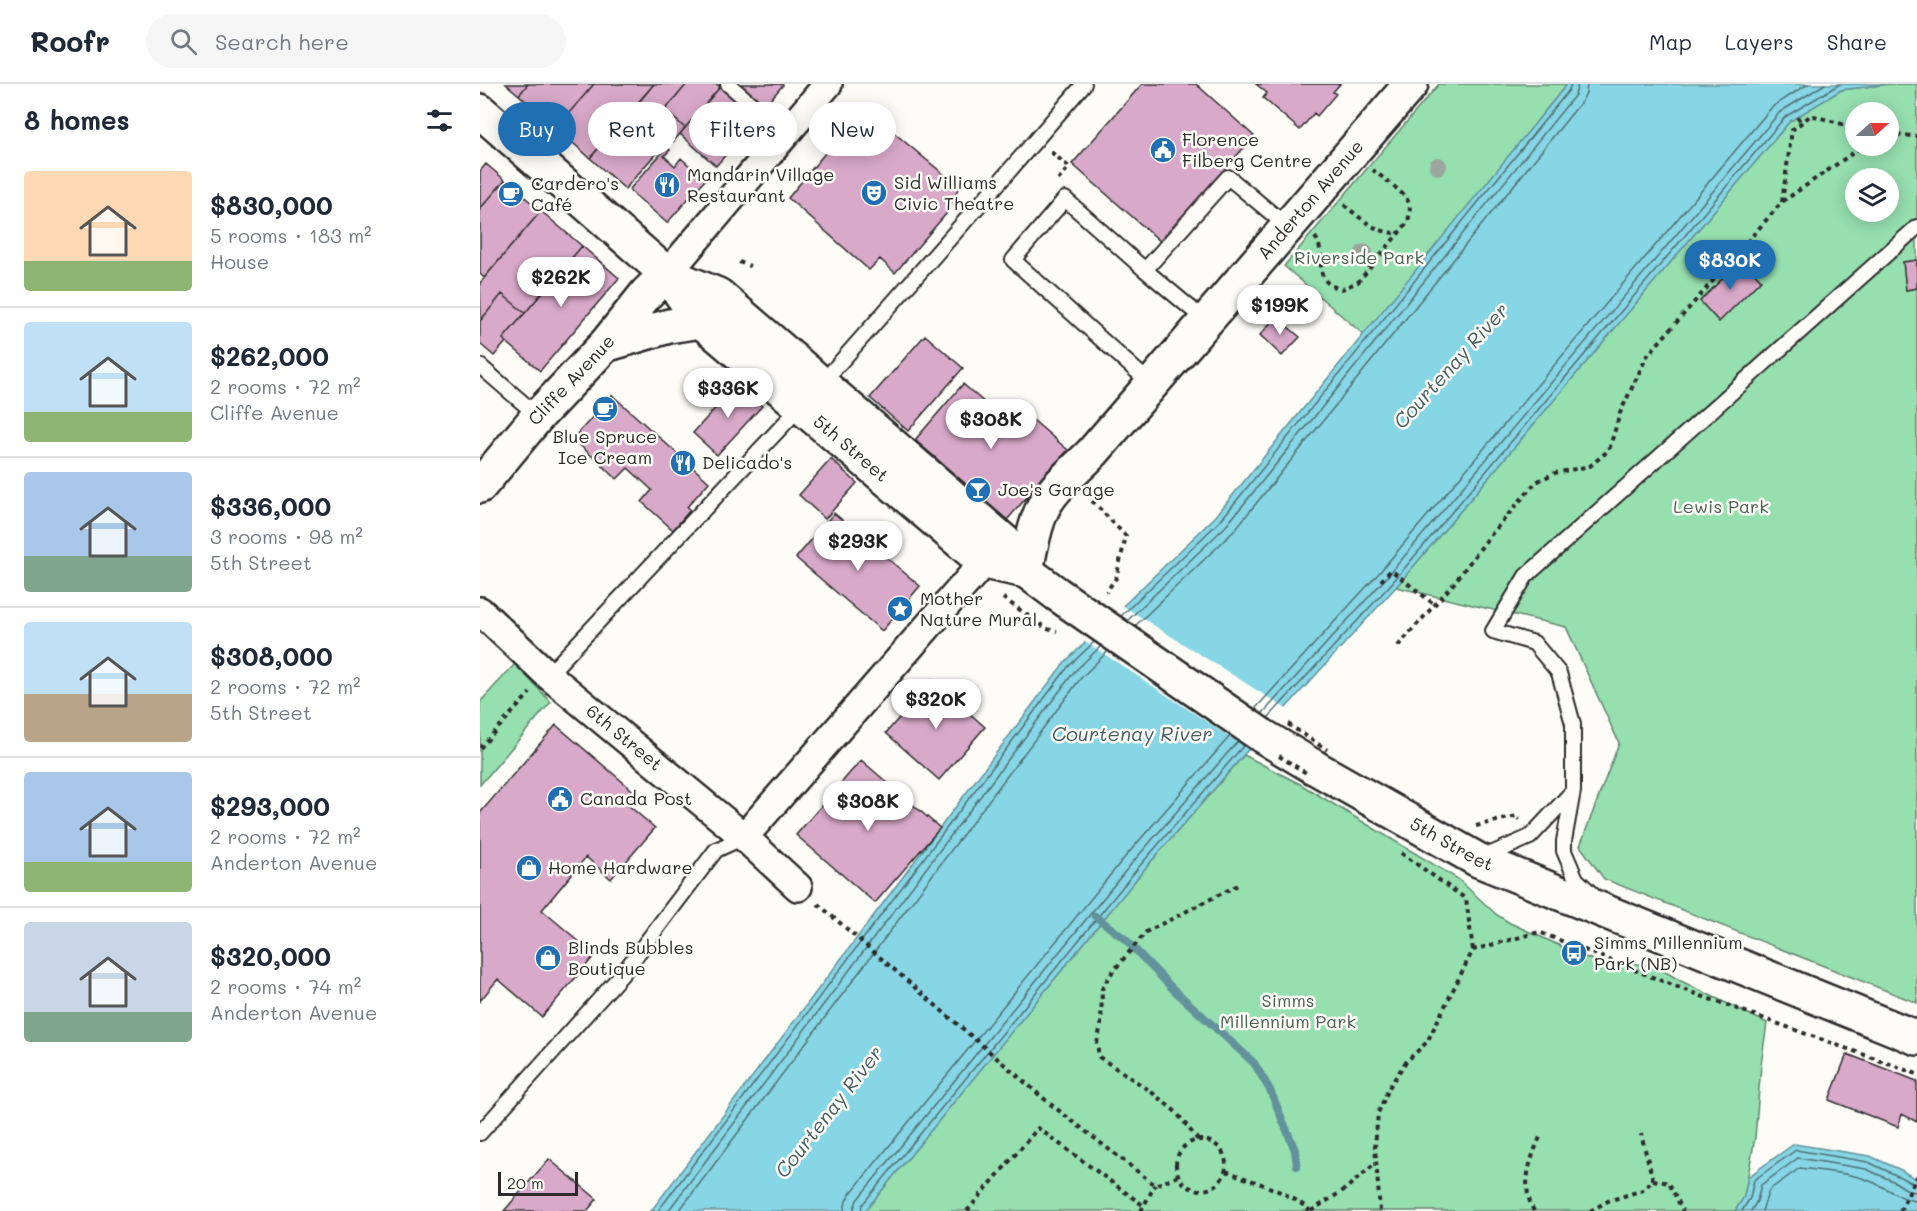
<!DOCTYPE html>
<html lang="en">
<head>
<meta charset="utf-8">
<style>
	:root { --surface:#fff; --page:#f6f6f7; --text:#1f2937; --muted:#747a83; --line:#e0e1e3; --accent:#1f6fb2 }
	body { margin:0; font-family:Mali,sans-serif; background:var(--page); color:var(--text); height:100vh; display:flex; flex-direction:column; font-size:22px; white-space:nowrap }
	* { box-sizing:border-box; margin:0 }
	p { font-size:20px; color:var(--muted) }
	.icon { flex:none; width:33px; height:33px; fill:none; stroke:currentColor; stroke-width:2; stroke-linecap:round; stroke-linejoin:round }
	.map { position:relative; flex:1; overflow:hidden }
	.side { display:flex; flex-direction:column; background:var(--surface); width:480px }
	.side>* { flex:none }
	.hud { position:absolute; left:18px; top:18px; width:570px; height:54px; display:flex; gap:12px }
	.needle { width:39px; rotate:69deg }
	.buttons { position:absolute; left:1365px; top:18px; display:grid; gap:12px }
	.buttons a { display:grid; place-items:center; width:54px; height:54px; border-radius:50%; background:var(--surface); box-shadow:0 3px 15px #0003; font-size:30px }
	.scale { position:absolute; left:18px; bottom:15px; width:80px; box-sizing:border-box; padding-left:6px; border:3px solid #2b2b2b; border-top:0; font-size:16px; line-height:21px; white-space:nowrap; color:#2b2b2b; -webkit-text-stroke:4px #fdfcf7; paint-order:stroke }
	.price { position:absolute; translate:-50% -51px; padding:0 14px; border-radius:21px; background:#fff; color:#222; font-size:20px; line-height:39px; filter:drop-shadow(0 2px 3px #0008) }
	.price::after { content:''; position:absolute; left:50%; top:36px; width:18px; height:14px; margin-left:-9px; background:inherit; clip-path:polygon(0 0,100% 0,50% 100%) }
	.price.on { background:var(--accent); color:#fff }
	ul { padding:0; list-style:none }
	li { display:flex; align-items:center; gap:18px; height:150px; padding:0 24px }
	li+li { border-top:2px solid var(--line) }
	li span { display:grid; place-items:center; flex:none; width:168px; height:120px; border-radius:6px; color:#555 }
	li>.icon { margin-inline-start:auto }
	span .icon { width:72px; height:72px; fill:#fffc; stroke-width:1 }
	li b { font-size:26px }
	h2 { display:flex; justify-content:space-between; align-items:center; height:72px; padding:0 24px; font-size:26px }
	.tag { padding:0 21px; border-radius:27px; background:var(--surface); box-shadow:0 3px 15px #0003; font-size:21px; line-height:54px }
	.tag.on { background:var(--accent); color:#fff }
	header { display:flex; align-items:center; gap:36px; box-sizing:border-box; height:84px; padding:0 30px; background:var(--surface); border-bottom:2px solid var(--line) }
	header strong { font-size:28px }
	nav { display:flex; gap:33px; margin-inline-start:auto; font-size:21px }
	.search { width:420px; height:54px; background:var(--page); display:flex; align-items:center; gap:15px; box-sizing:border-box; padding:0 21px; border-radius:33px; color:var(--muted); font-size:22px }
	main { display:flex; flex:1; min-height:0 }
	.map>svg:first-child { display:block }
	.green { fill:#96dfaf; stroke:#60856d; stroke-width:1.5; fill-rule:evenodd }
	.water { fill:#87d6e5; stroke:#62929b; stroke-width:1.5 }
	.pier { fill:#fdfcf7 }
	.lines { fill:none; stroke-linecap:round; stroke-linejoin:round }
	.shore { stroke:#506f75; stroke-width:1.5 }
	.stream { stroke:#62929b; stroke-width:8 }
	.building { fill:#d9a9c9; stroke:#2b2b2b; stroke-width:1.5 }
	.service-casing { stroke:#2b2b2b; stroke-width:18 }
	.minor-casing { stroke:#2b2b2b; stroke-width:32 }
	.tertiary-casing { stroke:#2b2b2b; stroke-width:38 }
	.secondary-casing { stroke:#2b2b2b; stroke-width:38 }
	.path { stroke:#2b2b2b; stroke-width:4; stroke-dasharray:4.5 4.5; stroke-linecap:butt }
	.service { stroke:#fdfcf7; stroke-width:14 }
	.minor { stroke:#fdfcf7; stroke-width:27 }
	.tertiary { stroke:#fdfcf7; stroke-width:33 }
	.secondary { stroke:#fdfcf7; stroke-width:33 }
	.secondary-bridge-casing { stroke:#2b2b2b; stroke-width:38; stroke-linecap:butt }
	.path-bridge { stroke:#2b2b2b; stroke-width:4; stroke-dasharray:4.5 4.5; stroke-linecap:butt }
	.secondary-bridge { stroke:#fdfcf7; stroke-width:33 }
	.tree { fill:#9ba79d }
	.labels { text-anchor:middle; stroke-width:5; stroke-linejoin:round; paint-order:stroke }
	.poi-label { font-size:18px; fill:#2b2b2b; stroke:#fdfcf7; text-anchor:start }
	.street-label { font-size:18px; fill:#2b2b2b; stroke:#fdfcf7 }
	.park-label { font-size:18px; fill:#4b6153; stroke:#fdfcf7 }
	.water-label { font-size:20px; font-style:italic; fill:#475e63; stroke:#fdfcf7 }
</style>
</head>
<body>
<header>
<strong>Roofr</strong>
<div class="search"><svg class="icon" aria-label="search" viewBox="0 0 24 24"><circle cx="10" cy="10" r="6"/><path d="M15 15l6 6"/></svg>Search here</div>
<nav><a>Map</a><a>Layers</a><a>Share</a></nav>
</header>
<main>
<section class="side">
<h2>8 homes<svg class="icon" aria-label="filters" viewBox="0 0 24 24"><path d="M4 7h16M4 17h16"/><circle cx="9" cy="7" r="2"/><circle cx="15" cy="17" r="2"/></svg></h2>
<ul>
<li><span style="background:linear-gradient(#ffd9b3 75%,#8fb573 0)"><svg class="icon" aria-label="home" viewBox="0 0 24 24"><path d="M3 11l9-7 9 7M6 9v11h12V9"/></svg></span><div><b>$830,000</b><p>5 rooms · 183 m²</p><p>House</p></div></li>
<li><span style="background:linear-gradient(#bfe0f5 75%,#8fb573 0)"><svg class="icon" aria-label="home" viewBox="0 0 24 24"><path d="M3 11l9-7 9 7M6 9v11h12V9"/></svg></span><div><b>$262,000</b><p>2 rooms · 72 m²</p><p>Cliffe Avenue</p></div></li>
<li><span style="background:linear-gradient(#a9c7e8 70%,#7fa58c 0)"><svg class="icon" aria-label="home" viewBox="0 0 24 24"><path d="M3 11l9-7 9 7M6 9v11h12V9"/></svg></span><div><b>$336,000</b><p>3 rooms · 98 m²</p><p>5th Street</p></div></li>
<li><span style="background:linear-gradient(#bfe0f5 60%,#b9a48a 0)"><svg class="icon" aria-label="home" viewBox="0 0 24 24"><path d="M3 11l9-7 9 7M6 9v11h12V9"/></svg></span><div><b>$308,000</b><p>2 rooms · 72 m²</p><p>5th Street</p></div></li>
<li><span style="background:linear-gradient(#a9c7e8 75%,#8fb573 0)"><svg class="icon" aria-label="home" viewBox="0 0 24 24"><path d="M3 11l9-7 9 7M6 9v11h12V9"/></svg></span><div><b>$293,000</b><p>2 rooms · 72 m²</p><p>Anderton Avenue</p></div></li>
<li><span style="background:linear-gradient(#c9d6e8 75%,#7fa58c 0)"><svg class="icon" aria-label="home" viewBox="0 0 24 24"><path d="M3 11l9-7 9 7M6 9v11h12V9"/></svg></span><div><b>$320,000</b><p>2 rooms · 74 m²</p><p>Anderton Avenue</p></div></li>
</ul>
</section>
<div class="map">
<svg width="1437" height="1127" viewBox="0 0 1437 1127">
	<rect width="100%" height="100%" fill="#fdfcf7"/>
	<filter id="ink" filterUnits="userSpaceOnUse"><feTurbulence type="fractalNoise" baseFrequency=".0167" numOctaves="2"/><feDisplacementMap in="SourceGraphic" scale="12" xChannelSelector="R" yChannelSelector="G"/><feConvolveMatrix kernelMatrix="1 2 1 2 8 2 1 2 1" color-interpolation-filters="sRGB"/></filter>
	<g filter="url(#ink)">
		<!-- green -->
		<path class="green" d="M959,0h128l-203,251 -80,-69z
			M1408,0h29v919l-313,-124 -24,-33 39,-103 -53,-116 -170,-40 394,-466 51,-31zM1376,28h32v34h-32zM1376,94h32v34h-32z
			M35,580l36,38 -71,83v-83z
			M764,671l56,29 158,95 39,36 13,8 75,34 17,6 24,-1 31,5 24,14 86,42 -6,42 -6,73 -11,59 -9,14h-870l277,-339z"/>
		<!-- water -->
		<path class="water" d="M1087,0h321l-47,6 -51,31 -394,466 -135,148 -119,137 -277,339h-214l413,-548 151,-146z
			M1314,1060l76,12 31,14 16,10v31h-182l9,-14 4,-20z"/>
		<!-- pier -->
		<path class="pier" d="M640,520l168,106 -37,41 -168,-111z"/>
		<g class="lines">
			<!-- shore -->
			<path class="shore" d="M641,532l99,-95 349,-431 2,-6
				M647,537l99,-95 349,-431 3,-11
				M655,542l98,-94 349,-431 4,-8 1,-9
				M775,625l124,-136 393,-466 36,-23
				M782,630l124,-136 394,-466 45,-28
				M788,634l124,-135 393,-466 55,-33
				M178,1127l410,-544 26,-25
				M188,1127l406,-539 27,-26
				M199,1127l402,-533 27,-27
				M364,1127l2,-10 4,-7 275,-337 105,-121
				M373,1127l4,-11 275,-337 106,-122
				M381,1127l1,-6 276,-337 106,-123
				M1262,1127l8,-13 4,-18 42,-30 72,12 49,23
				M1271,1127l6,-10 4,-16 37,-27 68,11 29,13 14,9 8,1
				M1282,1127l7,-21 31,-22c21,3 46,4 65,11 16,5 38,22 52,22"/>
			<!-- stream -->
			<path class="stream" d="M615,832l30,23 48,50 81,74 16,27 25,60 2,16"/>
		</g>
		<!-- building -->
		<path class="building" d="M26,0h22l-9,11z
			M48,0h66l-38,44 -37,-33z
			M114,0h60l-64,74 -34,-30z
			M174,0h33l-38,45 -19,-16z
			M207,0h30l3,3 -35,41 -20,-18z
			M255,0h47l1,1 -20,23z
			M662,0h54l58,52 -93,106 -89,-78z
			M776,0h84l-7,8 3,2 -19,22 -3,-3 -14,17 -37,-32 4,-5z
			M240,3l37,32 -41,47 -36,-32z
			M383,23l96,80 -13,27 -51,59 -15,-14 -11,11 -81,-72z
			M185,26l20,18 -12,14 -4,-3 -4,4 -16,-14z
			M150,29l35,30 -40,46 -35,-31z
			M187,63l3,3 -6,6 11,10 6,-8 24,22 -38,43 -38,-33z
			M6,80l19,16 -25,29v-38z
			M25,96l36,31 -57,67 -4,-4v-65z
			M61,127l41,35 -57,67 -23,-19 -21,26 -1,-37z
			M102,162l37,32 -79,93 -37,-32z
			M1262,175l19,21 -42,42 -19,-21z
			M1437,176v28l-11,2 -3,-28z
			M22,210l23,19 -22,26 3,3 -12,14 -14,-12v-23z
			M796,233l24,20 -18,19 -22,-21z
			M445,251l38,33 -55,63 -38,-33z
			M258,299l24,23 -45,49 -24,-22z
			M483,300l44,38 12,-14 49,42 -61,70 -92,-80z
			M132,311l97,87 -22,25 3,3 -17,20 -31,-28 10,-12 -24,-22 -11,11 -44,-40z
			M351,375l26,24 -32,36 -26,-24z
			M354,429l86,73 -38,45 -86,-73z
			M452,596l53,47 -46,53 -53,-47z
			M76,641l81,69 -9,11 27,23 -44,51 -25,-22 -44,53 53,45 -53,62 -44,-38 -18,22v-188z
			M381,676l79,68 -65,75 -79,-68z
			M1367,970l70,27v41l-15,-8 -4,13 -69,-27z
			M69,1075l48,40 -10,12h-83z"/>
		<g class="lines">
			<!-- service casing -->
			<g class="service-casing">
				<path id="service" d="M248,0l57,49
					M665,186l83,-93 60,50
					M0,282l58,50
					M342,299l181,-205 81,-94
					M671,300l-138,-124 52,-61 80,71 61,51
					M68,591l253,-269
					M1002,774l48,-21 43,-46
					M1113,811l-17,-16 -12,-28v-10l9,-50v-67l-14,-51 -25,-30 -41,-12 33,-55 391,-349
					M0,1049l143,-160 93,-123 28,-13"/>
			</g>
			<!-- minor casing -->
			<g class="minor-casing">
				<g id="minor">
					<path d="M187,190l161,-190"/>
					<path id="s1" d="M0,527l68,64 196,162 54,50"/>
					<path d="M264,753l240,-275"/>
				</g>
			</g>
			<!-- tertiary casing -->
			<g class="tertiary-casing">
				<g id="tertiary">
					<path d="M0,27l187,163"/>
					<path id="s2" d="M546,487c4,-20 7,-40 15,-59 9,-23 35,-42 52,-60l318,-368"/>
					<path d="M781,651l53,32"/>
				</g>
			</g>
			<!-- secondary casing -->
			<g class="secondary-casing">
				<g id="secondary">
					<path d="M187,190l51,21 288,248 20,28 31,23"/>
					<path id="s3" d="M187,191l34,46 283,241 42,9"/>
					<path d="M125,261l64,-19 32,-5"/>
					<path id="s4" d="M0,402l58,-70 67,-71 42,-52 20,-19"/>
					<path id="s5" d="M834,683l164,93 439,178"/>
				</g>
			</g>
			<!-- path -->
			<path class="path" d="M1317,33l4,5
				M1408,51l29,1
				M571,68l18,15 -11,13
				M1302,118l10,-72 19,-15 45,13
				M864,121c17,13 32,29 55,28
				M835,153c14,19 -7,45 27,52l16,-7 50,-60c1,-6 3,-12 1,-19 -5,-11 -26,-25 -36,-33
				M259,178l11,4
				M612,417l34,35 -10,42 -10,14
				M901,497l10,-11 44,35
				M523,514l44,31 10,2
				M918,562l56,-63 35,-46 47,-55 19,-9 35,-7 19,-16 11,-37 27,-57 135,-154 81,-56
				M0,664l50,-55
				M996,742l41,-10 2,4
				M921,769l65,46 7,51
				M338,820l231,199 106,82 24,-9
				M718,1056l-22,-28 -27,-22 -50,-33 -2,-14 4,-18 1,-36 8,-14 36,-43 92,-47
				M696 1081a25 25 0 1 1 50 0a25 25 0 1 1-50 0Z
				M746,1087c25,10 65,21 84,40
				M1173,1096l16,3 14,28
				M487,1127l71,-83 106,78
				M661,1127l14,-26
				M831,1127l33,-21 31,-26
				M900,1127l-5,-64 3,-34 12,-27 15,-23 22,-21 46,-92 66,-18 146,58 232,84
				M1054,1127c-14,-25 -4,-52 7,-76
				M1110,1127l18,-10 35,-11 10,-10 -12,-46
				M1420,1127l17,-35"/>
			<!-- service -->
			<use href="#service" class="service"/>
			<!-- minor -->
			<use href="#minor" class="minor"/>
			<!-- tertiary -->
			<use href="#tertiary" class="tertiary"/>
			<!-- secondary -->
			<use href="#secondary" class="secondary"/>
			<!-- secondary-bridge casing -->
			<g class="secondary-bridge-casing">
				<path id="secondary-bridge" d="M577,510l204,141"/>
			</g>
			<!-- path-bridge -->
			<path class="path-bridge" d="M808,640l39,26
				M799,672l29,18"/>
			<!-- secondary-bridge -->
			<use href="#secondary-bridge" class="secondary-bridge"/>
		</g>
		<!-- trees -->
		<g class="tree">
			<circle cx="958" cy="82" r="9"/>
			<circle cx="884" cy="169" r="9"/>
		</g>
	</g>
	<!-- icons -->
	<defs>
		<g id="civic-disc" transform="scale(1.35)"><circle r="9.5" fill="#1f6fb2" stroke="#fdfcf7"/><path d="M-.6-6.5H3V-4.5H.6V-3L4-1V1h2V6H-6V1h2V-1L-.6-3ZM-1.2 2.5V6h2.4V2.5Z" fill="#fff"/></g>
		<g id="restaurant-disc" transform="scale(1.35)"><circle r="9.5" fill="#1f6fb2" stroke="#fdfcf7"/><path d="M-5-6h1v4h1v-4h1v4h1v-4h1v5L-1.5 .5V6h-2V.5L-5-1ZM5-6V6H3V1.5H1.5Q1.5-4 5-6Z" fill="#fff"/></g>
		<g id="theatre-disc" transform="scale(1.35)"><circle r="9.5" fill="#1f6fb2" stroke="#fdfcf7"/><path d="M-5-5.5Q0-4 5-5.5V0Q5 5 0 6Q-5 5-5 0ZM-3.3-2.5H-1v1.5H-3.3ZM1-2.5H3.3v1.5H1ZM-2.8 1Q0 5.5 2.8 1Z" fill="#fff"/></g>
		<g id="cafe-disc" transform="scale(1.35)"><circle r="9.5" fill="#1f6fb2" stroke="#fdfcf7"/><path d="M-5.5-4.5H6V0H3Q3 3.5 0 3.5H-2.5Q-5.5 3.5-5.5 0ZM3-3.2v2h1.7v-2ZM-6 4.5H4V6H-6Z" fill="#fff"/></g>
		<g id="bar-disc" transform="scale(1.35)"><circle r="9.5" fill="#1f6fb2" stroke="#fdfcf7"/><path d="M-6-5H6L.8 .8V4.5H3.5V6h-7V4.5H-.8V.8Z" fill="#fff"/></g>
		<g id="sight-disc" transform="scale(1.35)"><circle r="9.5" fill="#1f6fb2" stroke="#fdfcf7"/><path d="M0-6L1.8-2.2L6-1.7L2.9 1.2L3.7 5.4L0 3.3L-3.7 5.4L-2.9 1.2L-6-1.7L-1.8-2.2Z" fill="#fff"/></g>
		<g id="shop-disc" transform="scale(1.35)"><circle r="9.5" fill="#1f6fb2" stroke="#fdfcf7"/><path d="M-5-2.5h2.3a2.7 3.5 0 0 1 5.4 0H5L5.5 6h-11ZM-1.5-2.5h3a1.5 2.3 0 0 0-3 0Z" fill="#fff"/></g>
		<g id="bus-disc" transform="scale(1.35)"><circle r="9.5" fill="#1f6fb2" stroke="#fdfcf7"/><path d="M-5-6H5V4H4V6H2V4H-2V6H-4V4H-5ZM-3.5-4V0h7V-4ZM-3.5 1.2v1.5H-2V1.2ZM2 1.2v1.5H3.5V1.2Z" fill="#fff"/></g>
	</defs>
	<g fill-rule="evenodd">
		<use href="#civic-disc" x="683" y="66"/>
		<use href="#restaurant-disc" x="187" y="101"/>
		<use href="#theatre-disc" x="394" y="109"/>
		<use href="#cafe-disc" x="31" y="110"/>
		<use href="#cafe-disc" x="125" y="325"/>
		<use href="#restaurant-disc" x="203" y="379"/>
		<use href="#bar-disc" x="498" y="406"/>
		<use href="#sight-disc" x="420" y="525"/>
		<use href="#civic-disc" x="80" y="715"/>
		<use href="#shop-disc" x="49" y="784"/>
		<use href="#bus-disc" x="1094" y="869"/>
		<use href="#shop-disc" x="68" y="874"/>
	</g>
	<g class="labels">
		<!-- poi labels -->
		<g class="poi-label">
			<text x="702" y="62">Florence<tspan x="702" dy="21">Filberg Centre</tspan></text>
			<text x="207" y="97">Mandarin Village<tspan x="207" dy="21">Restaurant</tspan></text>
			<text x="414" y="105">Sid Williams<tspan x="414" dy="21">Civic Theatre</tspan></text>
			<text x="51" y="106">Cardero's<tspan x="51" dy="21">Café</tspan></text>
			<text x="125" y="359" text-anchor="middle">Blue Spruce<tspan x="125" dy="21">Ice Cream</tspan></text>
			<text x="222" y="385">Delicado's</text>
			<text x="518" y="412">Joe's Garage</text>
			<text x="440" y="521">Mother<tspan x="440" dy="21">Nature Mural</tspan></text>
			<text x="100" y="721">Canada Post</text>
			<text x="68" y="790">Home Hardware</text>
			<text x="1114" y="865">Simms Millennium<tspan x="1114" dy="21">Park (NB)</tspan></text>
			<text x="88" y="870">Blinds Bubbles<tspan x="88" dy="21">Boutique</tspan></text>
		</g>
		<!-- street labels -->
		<g class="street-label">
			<text dy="6" stroke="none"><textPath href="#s2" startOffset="474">Anderton Avenue</textPath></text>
			<text dy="6" stroke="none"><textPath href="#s4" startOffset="140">Cliffe Avenue</textPath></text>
			<text dy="6" stroke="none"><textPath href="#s3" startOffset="254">5th Street</textPath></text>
			<text dy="6" stroke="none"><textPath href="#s1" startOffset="192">6th Street</textPath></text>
			<text dy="6" stroke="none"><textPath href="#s5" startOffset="158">5th Street</textPath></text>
		</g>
		<!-- park labels -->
		<g class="park-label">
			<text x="879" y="180">Riverside Park</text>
			<text x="1241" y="429">Lewis Park</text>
			<text x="808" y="923">Simms<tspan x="808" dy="21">Millennium Park</tspan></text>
		</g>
		<!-- water labels -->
		<g class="water-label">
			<text transform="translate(971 282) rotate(-48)" y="7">Courtenay River</text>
			<text x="652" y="657">Courtenay River</text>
			<text transform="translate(349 1028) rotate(-52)" y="7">Courtenay River</text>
		</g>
	</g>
</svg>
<div class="buttons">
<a><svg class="needle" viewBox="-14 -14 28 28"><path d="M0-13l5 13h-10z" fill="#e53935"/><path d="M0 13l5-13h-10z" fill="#747a83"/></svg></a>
<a><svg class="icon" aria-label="layers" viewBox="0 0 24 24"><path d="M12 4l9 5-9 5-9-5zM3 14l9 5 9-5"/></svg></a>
</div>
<div class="scale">20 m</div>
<b class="price on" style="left:1250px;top:207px">$830K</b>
<b class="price" style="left:81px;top:224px">$262K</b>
<b class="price" style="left:800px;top:252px">$199K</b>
<b class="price" style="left:248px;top:335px">$336K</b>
<b class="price" style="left:511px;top:366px">$308K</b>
<b class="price" style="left:378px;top:488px">$293K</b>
<b class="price" style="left:456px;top:646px">$320K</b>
<b class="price" style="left:388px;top:748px">$308K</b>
<div class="hud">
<a class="tag on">Buy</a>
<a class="tag">Rent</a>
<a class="tag">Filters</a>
<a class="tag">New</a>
</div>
</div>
</main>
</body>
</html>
